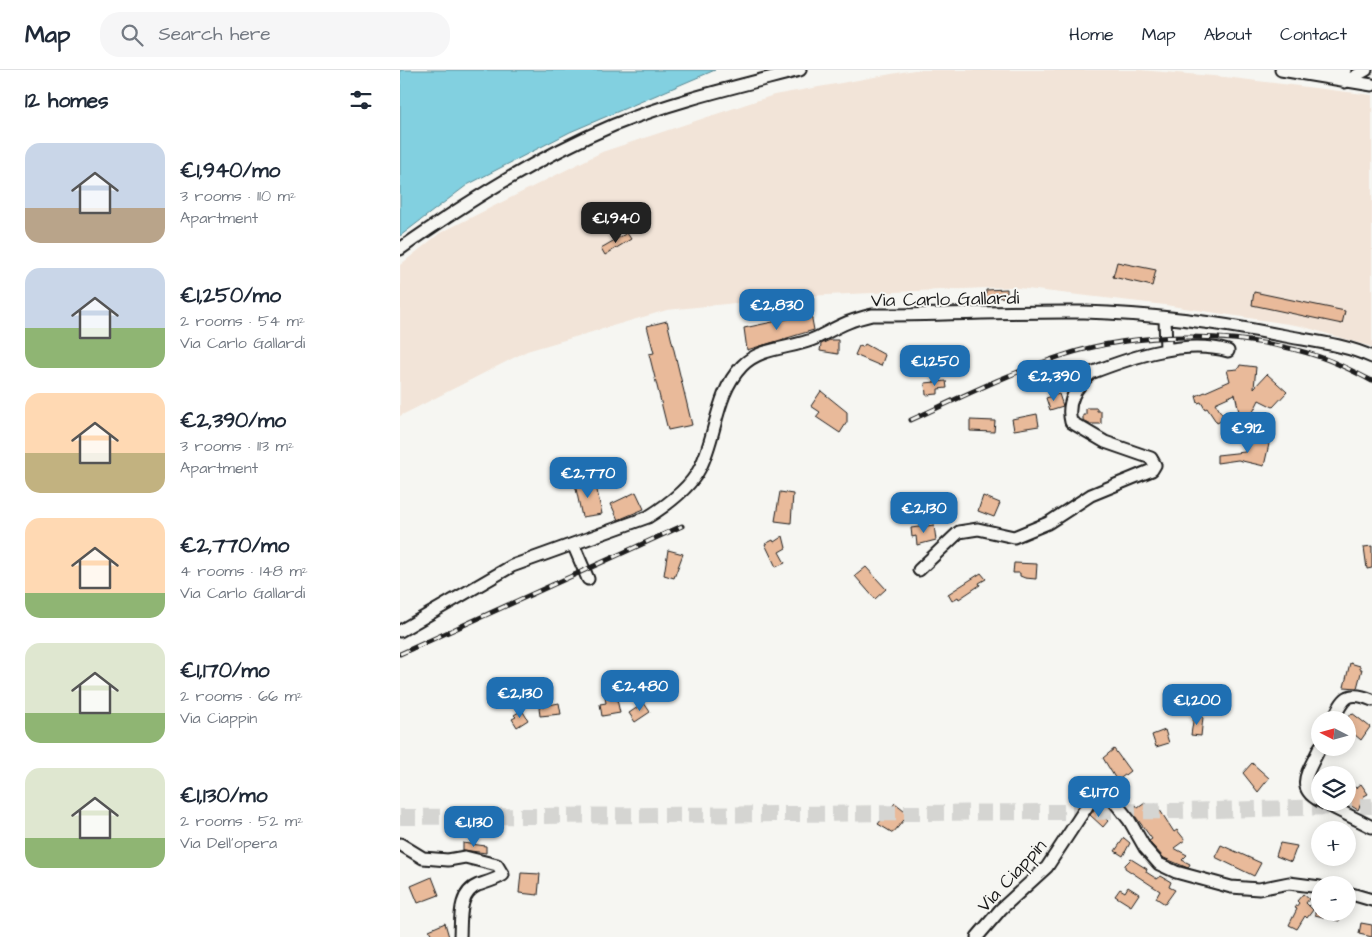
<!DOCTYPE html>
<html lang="en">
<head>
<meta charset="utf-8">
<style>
	:root { --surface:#fff; --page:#f6f6f7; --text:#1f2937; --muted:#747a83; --line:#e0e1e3; --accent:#1f6fb2 }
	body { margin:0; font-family:"Architects Daughter",sans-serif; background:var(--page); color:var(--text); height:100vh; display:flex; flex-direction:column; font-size:19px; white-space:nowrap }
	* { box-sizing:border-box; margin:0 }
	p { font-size:16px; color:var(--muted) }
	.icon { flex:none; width:28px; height:28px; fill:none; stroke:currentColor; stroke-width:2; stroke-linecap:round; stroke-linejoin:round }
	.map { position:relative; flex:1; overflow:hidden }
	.side { display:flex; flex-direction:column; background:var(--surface); width:400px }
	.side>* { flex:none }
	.needle { width:32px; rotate:276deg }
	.tools { position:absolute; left:911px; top:641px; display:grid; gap:10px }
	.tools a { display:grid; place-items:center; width:45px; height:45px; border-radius:50%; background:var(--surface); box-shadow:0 2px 12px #0003; font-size:25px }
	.price { position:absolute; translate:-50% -42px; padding:0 11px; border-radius:10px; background:var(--accent); color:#fff; font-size:16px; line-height:32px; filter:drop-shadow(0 1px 2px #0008) }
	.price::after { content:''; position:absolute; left:50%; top:30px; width:15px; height:11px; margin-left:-8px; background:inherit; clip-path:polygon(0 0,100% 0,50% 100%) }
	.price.active { background:#222; color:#fff }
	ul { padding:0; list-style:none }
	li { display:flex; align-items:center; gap:15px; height:125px; padding:0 25px }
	li span { display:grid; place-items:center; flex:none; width:140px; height:100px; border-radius:15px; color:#555 }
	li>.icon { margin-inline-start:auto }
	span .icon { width:60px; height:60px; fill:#fffc; stroke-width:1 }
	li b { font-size:21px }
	h2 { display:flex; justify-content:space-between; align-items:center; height:60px; padding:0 25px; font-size:21px }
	header { display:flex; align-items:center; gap:30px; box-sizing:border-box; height:70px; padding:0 25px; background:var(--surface); border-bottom:1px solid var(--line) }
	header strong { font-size:24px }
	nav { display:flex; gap:28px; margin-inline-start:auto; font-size:18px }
	.search { width:350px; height:45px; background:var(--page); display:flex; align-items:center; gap:12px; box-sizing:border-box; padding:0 18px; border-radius:20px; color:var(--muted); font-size:19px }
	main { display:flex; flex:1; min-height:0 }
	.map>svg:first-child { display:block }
	.built { fill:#f2e4d8 }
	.water { fill:#82d0e0; stroke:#598892 }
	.building { fill:#e9ba9a; stroke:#1c1c1c }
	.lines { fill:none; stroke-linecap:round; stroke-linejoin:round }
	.highway-tunnel { stroke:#d5d5d2; stroke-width:16; stroke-dasharray:16 8; stroke-linecap:butt }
	.minor-casing { stroke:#1c1c1c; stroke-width:15 }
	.minor { stroke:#f6f6f2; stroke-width:11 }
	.rail-casing { stroke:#1c1c1c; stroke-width:5 }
	.rail { stroke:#f6f6f2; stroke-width:3; stroke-dasharray:9; stroke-linecap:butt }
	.labels { text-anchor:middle; stroke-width:4; stroke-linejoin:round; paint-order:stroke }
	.street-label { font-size:19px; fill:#1c1c1c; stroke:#f6f6f2 }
</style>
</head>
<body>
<header>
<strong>Map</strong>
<div class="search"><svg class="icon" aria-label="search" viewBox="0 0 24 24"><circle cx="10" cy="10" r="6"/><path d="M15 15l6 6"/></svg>Search here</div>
<nav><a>Home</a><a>Map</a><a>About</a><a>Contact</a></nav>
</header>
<main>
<section class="side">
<h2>12 homes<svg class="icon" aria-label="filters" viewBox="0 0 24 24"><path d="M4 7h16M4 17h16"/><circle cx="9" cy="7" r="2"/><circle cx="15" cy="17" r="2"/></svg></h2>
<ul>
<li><span style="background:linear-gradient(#c9d6e8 65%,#b9a48a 0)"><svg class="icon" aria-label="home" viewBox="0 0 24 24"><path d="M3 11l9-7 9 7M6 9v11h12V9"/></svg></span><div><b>€1,940/mo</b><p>3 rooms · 110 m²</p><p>Apartment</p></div></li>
<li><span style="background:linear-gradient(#c9d6e8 60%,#8fb573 0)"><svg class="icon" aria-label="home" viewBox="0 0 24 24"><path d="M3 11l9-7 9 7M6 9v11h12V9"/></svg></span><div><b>€1,250/mo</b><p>2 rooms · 54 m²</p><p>Via Carlo Gallardi</p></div></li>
<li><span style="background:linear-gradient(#ffd9b3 60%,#c2b280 0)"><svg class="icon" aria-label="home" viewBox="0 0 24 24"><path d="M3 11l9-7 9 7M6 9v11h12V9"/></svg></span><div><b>€2,390/mo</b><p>3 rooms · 113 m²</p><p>Apartment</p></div></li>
<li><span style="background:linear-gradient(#ffd9b3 75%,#8fb573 0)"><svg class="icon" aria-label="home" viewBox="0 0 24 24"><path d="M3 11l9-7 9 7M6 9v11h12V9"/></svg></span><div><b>€2,770/mo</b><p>4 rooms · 148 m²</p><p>Via Carlo Gallardi</p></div></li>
<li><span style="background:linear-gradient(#dfe7d0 70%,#8fb573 0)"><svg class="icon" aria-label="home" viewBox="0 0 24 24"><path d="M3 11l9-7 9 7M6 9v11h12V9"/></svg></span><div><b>€1,170/mo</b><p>2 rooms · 66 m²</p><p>Via Ciappin</p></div></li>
<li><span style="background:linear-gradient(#dfe7d0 70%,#8fb573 0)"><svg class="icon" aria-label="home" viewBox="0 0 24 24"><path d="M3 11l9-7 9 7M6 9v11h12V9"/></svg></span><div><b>€1,130/mo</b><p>2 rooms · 52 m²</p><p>Via Dell'opera</p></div></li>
</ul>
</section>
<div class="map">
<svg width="972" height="867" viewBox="0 0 972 867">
	<rect width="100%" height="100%" fill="#f6f6f2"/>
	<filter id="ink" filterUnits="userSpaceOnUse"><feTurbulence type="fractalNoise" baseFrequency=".02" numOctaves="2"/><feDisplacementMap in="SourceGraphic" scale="10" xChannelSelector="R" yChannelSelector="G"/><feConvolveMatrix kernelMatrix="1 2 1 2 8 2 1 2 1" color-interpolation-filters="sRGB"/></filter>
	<g filter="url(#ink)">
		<!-- built -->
		<path class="built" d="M514,0h225l86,7 147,18v252l-71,-21 -136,-21 -156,-18 -205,9 -137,14 -140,41 -127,65v-151l40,-32 162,-81 172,-57z"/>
		<!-- water -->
		<path class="water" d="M0,0h315l-145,62 -103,53 -67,51z"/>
		<!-- building -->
		<path class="building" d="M227,163l4,6 -26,16 -4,-7z
			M717,192l39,8 -4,16 -39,-9z
			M607,219v8l-21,1v-8z
			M854,222l91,19 -3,13 -90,-19z
			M411,244l3,16 -67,20 -3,-22z
			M267,251l25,104 -24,5 -19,-76 5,-1 -7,-27z
			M430,270h8v14l-18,-3 1,-7z
			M465,274l20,11 -4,11 -26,-11 4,-9 4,1z
			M840,295l16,2 -2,21 13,-14 20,18 -14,15 -14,-7 -7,14 -13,-2 -4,-18 -20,9 10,16 -8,4 -10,-15 -2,1 -4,-7 -3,1 -2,-7 34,-15 -3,-11 11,-1z
			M546,311l1,7 -9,1v5l-12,1 -1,-12z
			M421,321l26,21v10l-7,11 -24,-16 4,-5 -9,-6z
			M659,324l4,12 -13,4 -4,-12z
			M686,338h11v3h4v13h-12l-6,-4v-5h3z
			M637,344l2,12 -25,4 -2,-11z
			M570,350l25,1 -1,11 -24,-1z
			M847,369l22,5 -5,22 -26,-6 -21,3v-8l28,-3z
			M195,411l7,33 -20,3 -7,-33z
			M236,422l8,17 -26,11 -7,-16z
			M380,422l13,2 -2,29 -16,-2z
			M583,426l17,7 -6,14 -16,-6z
			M534,455l2,15 -19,5 -1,-9 -4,1 -1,-9z
			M383,466l3,12 -7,4 6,11 -9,4 -11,-23 8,-4 1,2z
			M972,476v22l-5,1 -3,-22z
			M268,480l15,4 -9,24 -10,-3z
			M614,493l23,1 -1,15 -11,-1 -5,-2v-3h-7z
			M466,497l20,22 -11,10 -20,-23z
			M581,503l5,6 -7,4 1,2 -21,14 -1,-2 -6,4 -4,-7z
			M950,593l10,3v3h2l-5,19 -13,-1z
			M216,625l4,18 -18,3 -2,-12 6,-1 -1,-6z
			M159,633l2,11 -21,2 -1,-9z
			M244,633l6,9 -15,10 -6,-9z
			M122,640l6,10 -11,7 -5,-8 4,-2 -2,-2z
			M952,643l18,14 -9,13 -13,-11v-11z
			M794,645l9,2 -2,19 -10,-1z
			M765,660l4,13 -13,4 -4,-12z
			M714,679l16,22 -13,10 -14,-23z
			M852,693l17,15 -11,14 -15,-19z
			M961,714l7,10 -4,2 -6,14 -10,-6v-14l2,-5 6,3z
			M495,733l14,11 -16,19 -15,-9z
			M745,733l5,5 6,-4 18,28 3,-2 8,10 -11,8 13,7 -5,5 8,4 -2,4 -24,-10 -13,-14 -2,-3 3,-2 -22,-30 6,-4 2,3z
			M695,739l13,12 -5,6 -13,-12z
			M724,768l6,5 -7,13 -8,-5z
			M63,773l23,3v7l-23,-3z
			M880,773l17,3 -6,16 -15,-6z
			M821,775l40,18 -7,13 -39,-19z
			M731,789l16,10 -1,3 11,7 4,-3 10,6 -2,5 6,3 -10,14 -9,-6 4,-7 -35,-23v-3z
			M121,803l19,1 -2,21 -19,-2z
			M32,807l7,18 -21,8 -7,-17z
			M728,817l11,7 -8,12 -16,-10 5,-7 5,3z
			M903,824l6,5 -3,4 7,7 -6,8 -2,-2 -8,13 -8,-4 8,-16 -2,-1 4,-5 -2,-2z
			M915,842h26l-2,9 -24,-6z
			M45,853l4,14h-16l-4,-7z
			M961,853l11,2v12l-13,-3z"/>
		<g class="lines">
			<!-- highway-tunnel -->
			<path class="highway-tunnel" d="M0,747l778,-6 194,-5"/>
			<!-- minor casing -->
			<g class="minor-casing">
				<path id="minor" d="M881,0l91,15
					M922,3l23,-3
					M945,12l21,-12
					M0,179c67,-47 138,-92 214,-124 59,-24 125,-39 186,-55
					M765,248l1,32
					M173,474l15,35
					M519,500l40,-38 19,-3 36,8 34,-14 43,-28 61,-25 3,-5 -4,-7 -46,-16 -34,-20c-5,-20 5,-35 20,-49 41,-16 93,-34 137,-22
					M0,561l112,-65 136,-49c19,-12 42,-29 52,-49 17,-33 15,-74 42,-102 19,-20 51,-17 74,-28 22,-11 30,-17 56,-23 71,0 142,-4 212,-3 66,2 132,10 196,23 30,6 64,9 92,22
					M933,650c10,-21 14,-31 39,-20
					M920,677c-10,23 -27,40 0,54
					M922,732l50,25
					M0,774l23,14 25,2 17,-3 32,8 6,10c-8,5 -16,7 -25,10 -20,8 -17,34 -18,52
					M948,823l24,7
					M577,867l24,-28 46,-42 54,-82 28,35 16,28 14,16 17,8 55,15 28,2 30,-6 31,4"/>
			</g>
			<!-- minor -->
			<use href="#minor" class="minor"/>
			<!-- rail casing -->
			<g class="rail-casing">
				<path id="rail" d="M511,350c50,-23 99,-47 150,-64 78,-26 182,-25 259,1 18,6 35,15 52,24
					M0,584l282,-128"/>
			</g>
			<!-- rail -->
			<use href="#rail" class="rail"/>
		</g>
	</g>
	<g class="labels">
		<!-- street labels -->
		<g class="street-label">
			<text transform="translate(545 228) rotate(-1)" y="7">Via Carlo Gallardi</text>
			<text transform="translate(611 805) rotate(-47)" y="7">Via Ciappin</text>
		</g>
	</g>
</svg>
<div class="tools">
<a><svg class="needle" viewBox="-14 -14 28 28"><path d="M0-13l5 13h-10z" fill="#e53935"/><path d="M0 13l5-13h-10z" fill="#747a83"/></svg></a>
<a><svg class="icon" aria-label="layers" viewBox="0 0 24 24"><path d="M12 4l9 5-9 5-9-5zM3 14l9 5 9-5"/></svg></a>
<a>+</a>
<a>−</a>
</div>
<b class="price active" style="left:216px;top:174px">€1,940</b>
<b class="price" style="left:377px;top:261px">€2,830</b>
<b class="price" style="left:535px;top:317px">€1,250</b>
<b class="price" style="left:654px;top:332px">€2,390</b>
<b class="price" style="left:848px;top:384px">€912</b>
<b class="price" style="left:188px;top:429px">€2,770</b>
<b class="price" style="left:524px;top:464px">€2,130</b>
<b class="price" style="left:240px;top:642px">€2,480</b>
<b class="price" style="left:120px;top:649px">€2,130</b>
<b class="price" style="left:797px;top:656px">€1,200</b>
<b class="price" style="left:699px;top:748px">€1,170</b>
<b class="price" style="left:74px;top:778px">€1,130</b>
</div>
</main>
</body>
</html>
